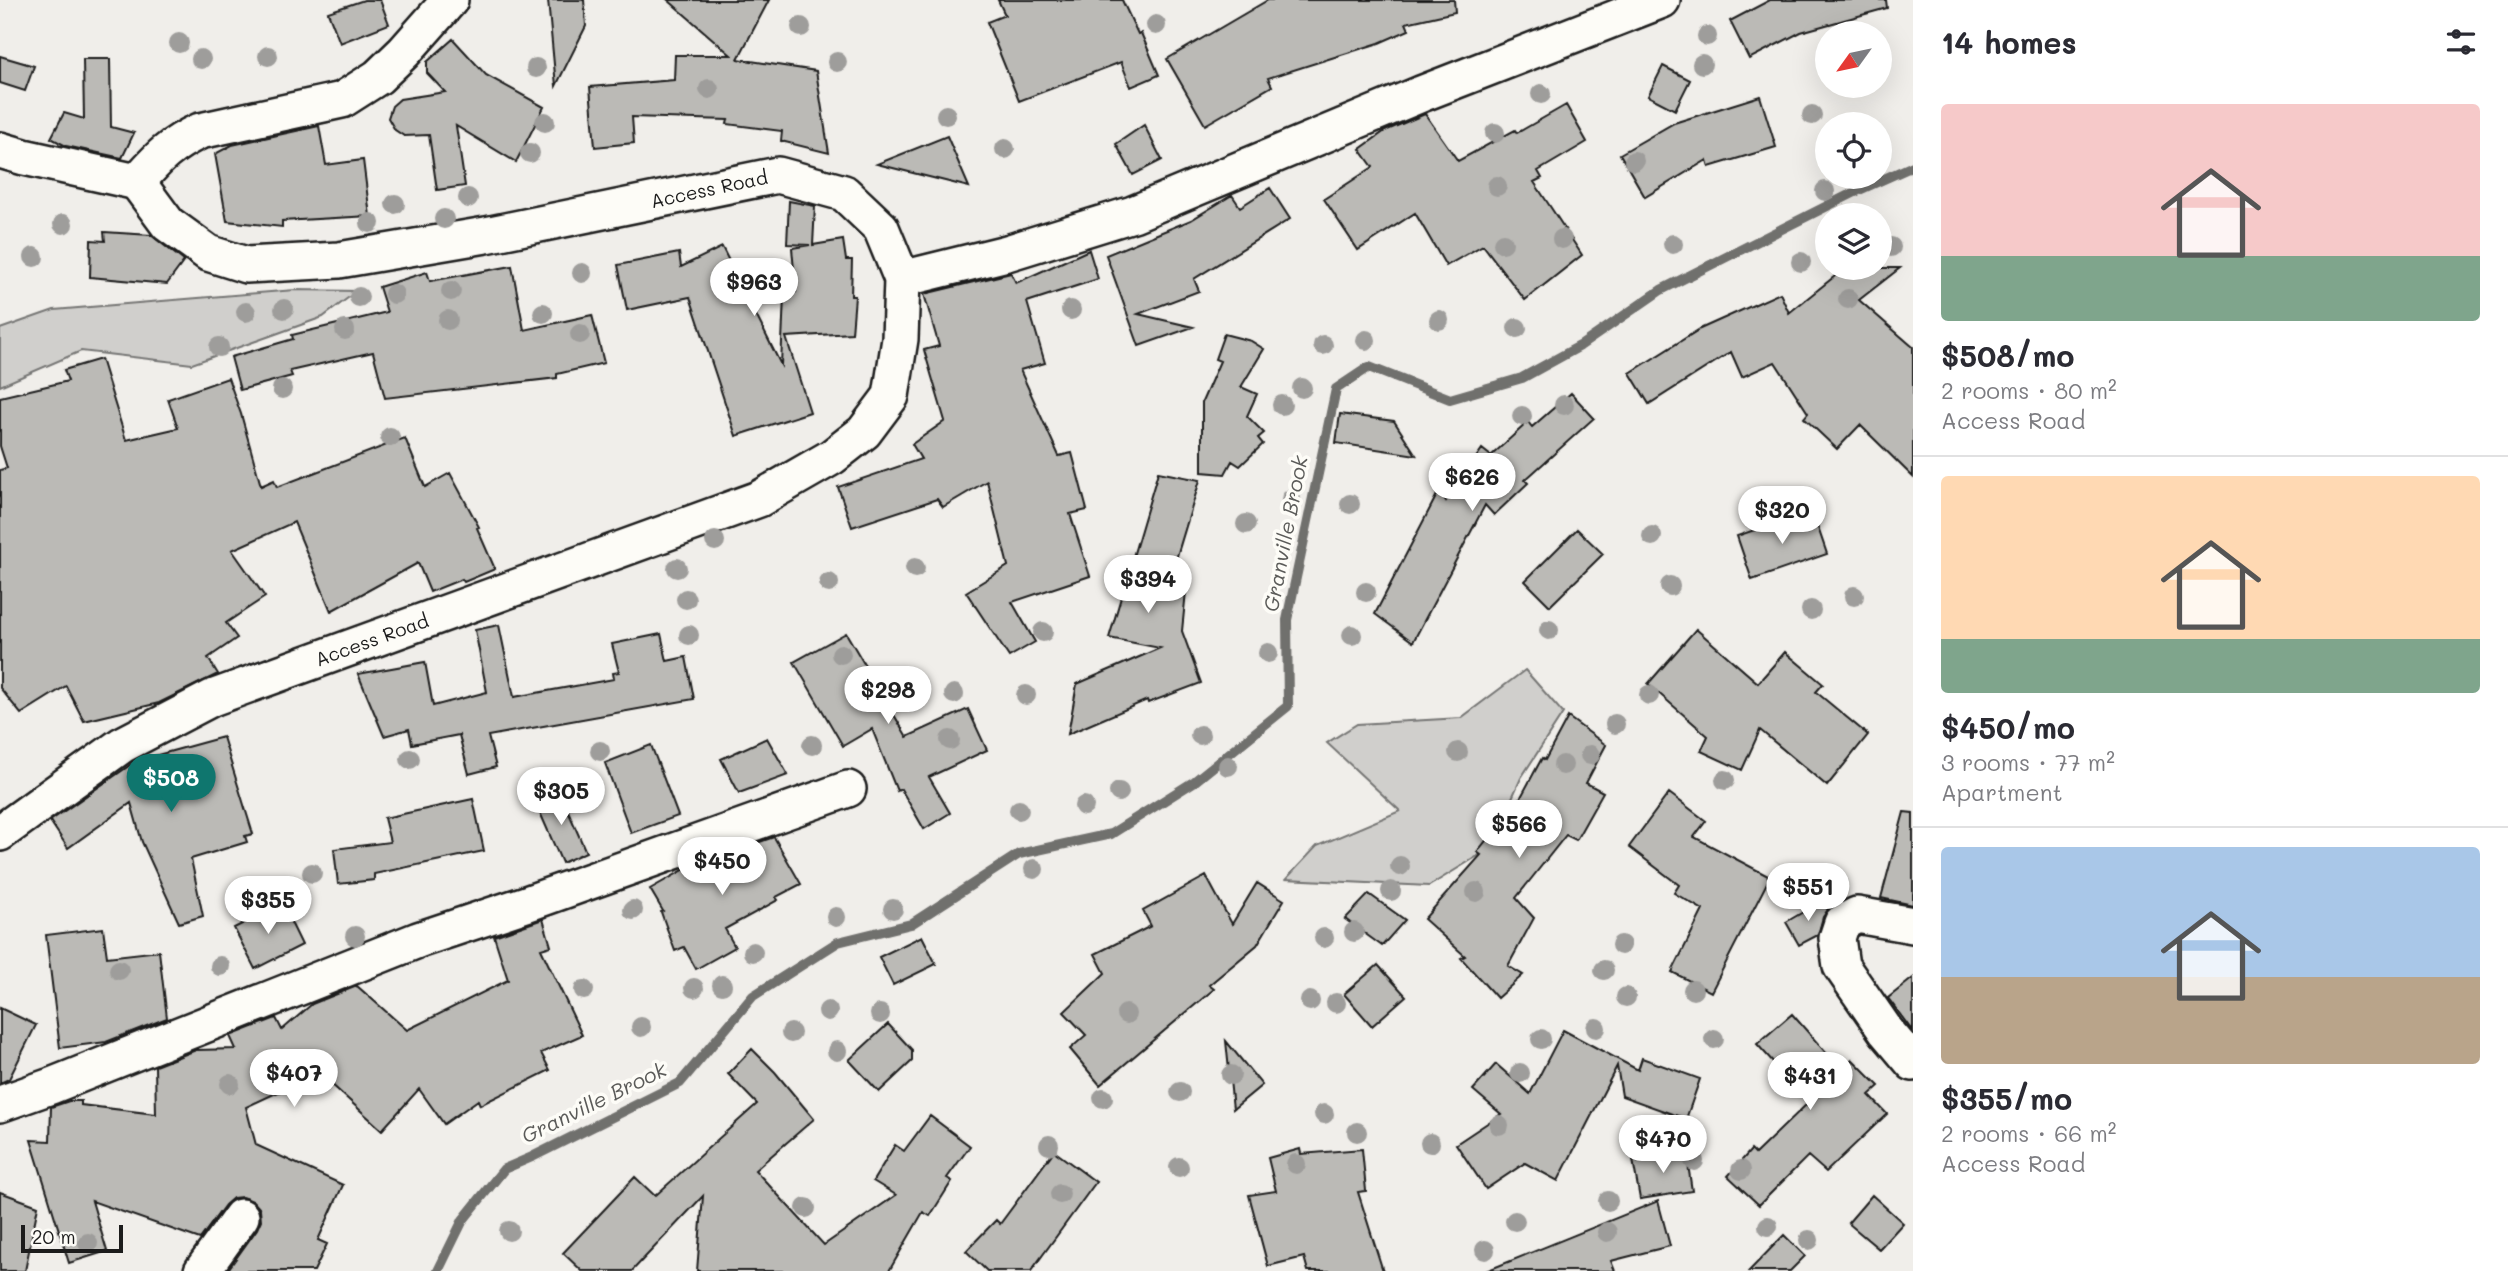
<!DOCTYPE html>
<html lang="en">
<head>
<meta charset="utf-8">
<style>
	:root { --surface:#fff; --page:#f2f2f3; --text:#2b2b33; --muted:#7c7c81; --line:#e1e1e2; --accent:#0f766e }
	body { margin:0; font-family:Mali,sans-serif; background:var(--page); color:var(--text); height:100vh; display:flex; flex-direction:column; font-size:26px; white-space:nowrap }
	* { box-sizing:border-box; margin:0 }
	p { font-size:23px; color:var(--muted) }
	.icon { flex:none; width:38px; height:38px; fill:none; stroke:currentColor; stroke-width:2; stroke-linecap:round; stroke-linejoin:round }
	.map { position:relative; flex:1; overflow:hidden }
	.details { display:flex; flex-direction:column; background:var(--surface); width:595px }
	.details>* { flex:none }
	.needle { width:46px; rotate:237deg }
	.controls { position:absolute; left:1815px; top:21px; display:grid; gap:14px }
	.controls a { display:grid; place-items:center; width:77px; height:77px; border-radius:50%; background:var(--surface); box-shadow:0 7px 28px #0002; font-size:35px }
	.scale { position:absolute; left:21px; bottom:18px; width:102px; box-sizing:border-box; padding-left:7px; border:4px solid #1c1c1c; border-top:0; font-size:19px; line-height:24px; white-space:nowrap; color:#1c1c1c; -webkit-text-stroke:5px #fdfcf7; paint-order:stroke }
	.price { position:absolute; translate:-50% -60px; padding:0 16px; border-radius:24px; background:#fff; color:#222; font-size:23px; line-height:46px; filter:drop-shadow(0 2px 4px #0008) }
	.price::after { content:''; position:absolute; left:50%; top:42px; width:21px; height:16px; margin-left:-10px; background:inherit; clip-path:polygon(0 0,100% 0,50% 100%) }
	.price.active { background:var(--accent); color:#fff }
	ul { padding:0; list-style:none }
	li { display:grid; align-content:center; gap:14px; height:371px; padding:0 28px }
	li+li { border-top:2px solid var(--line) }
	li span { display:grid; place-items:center; height:217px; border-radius:7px; color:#555 }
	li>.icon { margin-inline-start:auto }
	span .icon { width:126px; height:126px; fill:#fffc; stroke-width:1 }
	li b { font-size:30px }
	h2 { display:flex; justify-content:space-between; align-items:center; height:84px; padding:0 28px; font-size:30px }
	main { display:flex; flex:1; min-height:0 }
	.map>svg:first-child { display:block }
	.green { fill:#d0cfcc; stroke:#767674; stroke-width:2 }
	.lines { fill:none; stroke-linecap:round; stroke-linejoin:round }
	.stream { stroke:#706f6d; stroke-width:10 }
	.building { fill:#bbbab6; stroke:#1c1c1c; stroke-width:2 }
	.street-casing { stroke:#1c1c1c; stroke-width:40 }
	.street { stroke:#fdfcf7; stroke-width:35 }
	.tree { fill:#9e9d9b }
	.labels { text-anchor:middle; stroke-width:7; stroke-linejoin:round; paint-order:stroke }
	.street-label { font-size:19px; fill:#1c1c1c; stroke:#fdfcf7 }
	.water-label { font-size:21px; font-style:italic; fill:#5b5b59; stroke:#fdfcf7 }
</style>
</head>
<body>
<main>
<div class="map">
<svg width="1913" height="1271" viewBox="0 0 1913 1271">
	<rect width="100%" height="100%" fill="#f0eeea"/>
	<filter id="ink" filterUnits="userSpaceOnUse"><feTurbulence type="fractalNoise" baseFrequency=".0143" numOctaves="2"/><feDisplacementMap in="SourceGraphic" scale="14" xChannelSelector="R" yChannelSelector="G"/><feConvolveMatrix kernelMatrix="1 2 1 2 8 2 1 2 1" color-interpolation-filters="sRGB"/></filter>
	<g filter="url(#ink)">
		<!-- green -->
		<path class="green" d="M295,290l62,1 -34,26 -131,47 -111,-13 -81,35v-57l54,-19z
			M1525,670l38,43 -42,65 -32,71 -60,37 -143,-7 31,-33 83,-35 -73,-68 30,-19 104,-6z"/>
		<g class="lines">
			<!-- stream -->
			<path class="stream" d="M438,1271l25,-51 41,-51 28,-12 148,-74 73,-87 85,-54 73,-18 108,-70 92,-20 84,-53 93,-75 -1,-86 49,-231 33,-22 81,32 72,-21 58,-32 81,-56 196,-99 56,-25"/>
		</g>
		<!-- building -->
		<path class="building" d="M364,0h16l9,24 -49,19 -12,-31z
			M548,0h36l2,26 -30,60z
			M668,0h101l-31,59 78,12 13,82 -48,-12 1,-10 -55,-7 1,-4 -96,-3 2,26 -39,4 -5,-60 84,-7 1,-25h56z
			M998,0h124l16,34 3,-1 18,42 -28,12 -10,-25 -102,39 -32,-79 18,-7z
			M1268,0h186l1,12 -49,11 3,7 -30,13 -111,35 4,8 -67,39 -38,-66z
			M1770,0h116l1,8 -86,24 -52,27 -19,-38z
			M453,39l33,36 58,32 -28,55 -60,-36 9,60 -28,4 -8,-55 -25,1 -9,-6 -7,-12 4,-12 8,-7 45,-7 -18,-19v-11z
			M0,56l34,10 -9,25 -25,-8z
			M83,59h27l1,68 23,6 -12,25 -56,-12 -15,-8 13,-25 20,6z
			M1663,66l27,14 -15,30 -27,-14z
			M1760,96l16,51 -67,20 -2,-7 -62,37 -25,-43 54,-31z
			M1566,105l21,37 -49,29 4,7 -8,4 48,73 -57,45 -42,-55 -37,21 -31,-53 -57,37 -34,-51 49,-32 -13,-18 25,-18 40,-17 33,47 57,-31 2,3z
			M1144,125l18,35 -29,15 -17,-31z
			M319,126l7,39 37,-5 7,56 -88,5v6l-55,-6 -12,-67 17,-9z
			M947,136l22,51 -92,-23z
			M1270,188l20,31 -96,60 5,12 -61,23 55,13 -54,19 -33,-91 85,-35 41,-25 8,12z
			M789,201l26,5 -2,39 30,-5 3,20h6l-1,36h4l-3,37 -66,4 24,75 -74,24 -46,-139 -63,13 -9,-45 61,-12 2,14 41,-20 59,118 3,-69 12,-4 -4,-44 18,-3 -23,-1z
			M104,232l47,3 33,26 -17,23 -77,-7 1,-37 14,1z
			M1089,250l9,29 -71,23 18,61 -25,7 39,86 13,-3 15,57 -17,4 20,62 -78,26 23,40 -26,15 -43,-65 42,-26 -21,-85 -44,26 -6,-8 -85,28 -14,-40 83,-28 -9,-15 33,-23 -21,-71 15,-4 -15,-52 87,-21 5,10z
			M512,266l12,64 68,-15 12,48 -47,11v4l-172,20 -12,-46 -83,19 2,5 -52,14 -9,-33 62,-18 -1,-4 95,-23 -8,-25 48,-15 3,9z
			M1845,268h55l-41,32 54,47v130l-53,-52 -23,24 -33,-31 4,-5 -33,-51 -33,15 -11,-25 -82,52 -19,-31 70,-44 80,-36 9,20z
			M1224,334l27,7 13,8 -23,38 16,7 -10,22 17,17 -6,5 5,6 -23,22 -8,-5 -7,13 -23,-2v-70l18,-41 -5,-2z
			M101,359l25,81 52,-12 -10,-29 60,-21 13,36 20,72 13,-6 3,7 128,-49 20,49 25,-14 29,54 -2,1 18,41 -31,13 -2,-3 -32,13 -12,-29 -87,48 -37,-89 -62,28 33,47 -39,26 11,15 -29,20 10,16 -59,29 -75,18 -18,-35 -45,28 -21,-26v-218l7,-2 -7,-22v-49l68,-16 -4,-11z
			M1571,393l23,25 -69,62 3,3 -34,32 -9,-10 -72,137 -38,-28 64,-123 7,10 36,-52 9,7 37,-34 4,5z
			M1340,414l54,7 22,34 -80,-12z
			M1158,472l42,8 -33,109 19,2 -4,40 19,52 -53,20 -1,-3 -79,34 9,-50 83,-36 -51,-10z
			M1813,513l14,41 -75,26 -15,-44 49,-17 1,3z
			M1577,529l26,25 -53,52 -25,-25z
			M499,625l15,72 100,-18 -1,-6 6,-1 -7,-28 49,-10 6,27 19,-4 8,42 -206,37 8,31 -27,7 -10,-39 -47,9 -3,-15 -25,7 -26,-62 67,-12 8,44 54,-14 -12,-62z
			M1696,629l62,54 27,-31 38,32 -7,8 52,43 -41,51 -67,-56 -18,40 -41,-19 7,-15 -60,-52z
			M846,633l61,104 61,-28 19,41 -58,27 21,36 -26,16 -23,-40 -4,2 -25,-62 -29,17 -49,-84z
			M1568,717l38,28 -20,38 17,9 -27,48 -10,-5 -50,63 18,20 -26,48 15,9 -26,23 -36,-40 4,-2 -41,-37 57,-64 -4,-3 44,-55 21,-39 3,2z
			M223,737l30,97 -8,2 2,6 -56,17 12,57 -24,7 -37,-81 -11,-39 -63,45 -18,-27 86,-60z
			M767,738l21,37 -49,18 -18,-34z
			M651,745l27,71 -47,17 -26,-70z
			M559,790l27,62 -24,11 -27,-62z
			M1669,793l37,28 -12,16 76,40 -59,115 -39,-20 31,-62 -29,-17 5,-8 -50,-38z
			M473,799l11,52 -110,23v6l-36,4 -4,-35 56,-7 -6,-24z
			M1904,812l9,1v92l-32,-7z
			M774,837l27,47 -25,13 2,3 -53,29 10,18 -39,22 -12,-22 -9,4 -14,-39 2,-1 -13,-22 39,-22z
			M1206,876l26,48 25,-41 27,17 -27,45 -48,40 5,4 -114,96 -30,-36 16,-14 -22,-23 41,-39 -10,-19 56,-28 -8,-15z
			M1369,894l36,26 -23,26 -37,-27z
			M1822,901l6,9 -5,7 -5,18 -19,10 -13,-23z
			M282,904l20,41 -47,24 -21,-41z
			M543,919l8,27 -10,3 41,86 -41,18 9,17 -70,35 -2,-5 -34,24 -25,-35 -37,41 -63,-57 -73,34 10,38 87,40 -25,55 9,4 -13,27h-87l30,-42 4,-9 -1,-11 -7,-8 -11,-4 -9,1 -8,7 -25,34 -108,-38 15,50 -38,12 -38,-123 19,1 1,-34 18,-6h12v4l75,9 -1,-48 41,-16 40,-1 -6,-13 46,-18 6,12 30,-26 45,-18 50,44 101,-50 -14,-44z
			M103,928l4,29 52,-6 8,67 -61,24 -46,6 -14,-113z
			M922,936l14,28 -43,21 -14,-28z
			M1378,965l28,31 -34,30 -28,-32z
			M1913,978v54l-25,-34z
			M0,1008l36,17 -27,54 -9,4z
			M1792,1014l49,56 11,-11 27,27 -10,9 18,19 -61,58 -18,-16 -49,49 -31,-29 23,-26 4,4 54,-52 -52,-58z
			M888,1024l24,26v11l-33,31 -30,-32z
			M1563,1030l75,40 4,-12 58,21 -14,40 -64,-23 -5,-30 -59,115 -33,-18 -39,26 -30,-45 45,-30 -28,-24 23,-26 34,30z
			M1226,1041l36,44 -29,24z
			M752,1049l23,23 39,47 -59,51 69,75 72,-50 -23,-14 22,-36 9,6 26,-35 40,30 -23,32 5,3 -22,35 -7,-4 -34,59h-192l6,-75 -71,75h-50l-19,-18 72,-76 20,19 102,-92 -29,-30z
			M1300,1149l1,5 61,-5 4,42 -8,1 25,79h-75l-4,-14 -36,9 -19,-71 27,-4 -8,-33z
			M1054,1151l42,31 -65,89h-44l-21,-20 30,-31 4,4z
			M1686,1151l6,40 -52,8 -7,-39z
			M0,1192l38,14 -13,65h-25z
			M1872,1195l31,28 -24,26 -31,-26z
			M1658,1201l12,45 -59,15 4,10h-129z
			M1784,1235l21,21 -15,15h-41z"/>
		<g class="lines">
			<!-- street casing -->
			<g class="street-casing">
				<g id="street">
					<path d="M0,150l24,7 113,25"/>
					<path d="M137,182c21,-24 34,-38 63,-51l142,-31 36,-23 26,-25 46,-52"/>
					<path d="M902,279l105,-26 126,-39 288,-120 241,-94"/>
					<path id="s1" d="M0,833l122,-88 90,-47 547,-199 73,-42 32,-25 27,-36 9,-57 2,-60 -21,-51 -37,-35 -66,-18 -292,60 -147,25 -93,5 -38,-12 -40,-29 -31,-42"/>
					<path d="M1913,925l-56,-10 -15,8 -5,15 4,28 45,65 27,32"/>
					<path d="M0,1104l51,-18 367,-146 108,-36 322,-115"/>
					<path d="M202,1271l39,-54"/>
				</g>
			</g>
			<!-- street -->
			<use href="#street" class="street"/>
		</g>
		<!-- trees -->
		<g class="tree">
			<circle cx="1156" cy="25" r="10"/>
			<circle cx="801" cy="27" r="10"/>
			<circle cx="1707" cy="36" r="10"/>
			<circle cx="179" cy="43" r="10"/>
			<circle cx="268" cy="56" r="10"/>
			<circle cx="201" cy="59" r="10"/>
			<circle cx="837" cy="62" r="10"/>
			<circle cx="1702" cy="64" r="10"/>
			<circle cx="536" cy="68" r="10"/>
			<circle cx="709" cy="89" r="10"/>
			<circle cx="1541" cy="94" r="10"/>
			<circle cx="946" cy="115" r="10"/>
			<circle cx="1812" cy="115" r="10"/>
			<circle cx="545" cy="122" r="10"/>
			<circle cx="1495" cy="133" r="10"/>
			<circle cx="1005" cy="149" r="10"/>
			<circle cx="530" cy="153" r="10"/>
			<circle cx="1634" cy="161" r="10"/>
			<circle cx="1497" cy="186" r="10"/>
			<circle cx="1825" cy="191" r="10"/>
			<circle cx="468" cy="198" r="10"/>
			<circle cx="395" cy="204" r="10"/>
			<circle cx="444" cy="219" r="10"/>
			<circle cx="370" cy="223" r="10"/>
			<circle cx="63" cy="224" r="10"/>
			<circle cx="1562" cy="239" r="10"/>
			<circle cx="1503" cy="243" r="10"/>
			<circle cx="1673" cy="244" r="10"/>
			<circle cx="1891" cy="247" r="10"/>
			<circle cx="34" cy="257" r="10"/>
			<circle cx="1801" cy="262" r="10"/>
			<circle cx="582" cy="273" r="10"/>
			<circle cx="451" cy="291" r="10"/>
			<circle cx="394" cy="294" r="10"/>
			<circle cx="359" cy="297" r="10"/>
			<circle cx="1848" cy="299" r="10"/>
			<circle cx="284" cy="309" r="10"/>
			<circle cx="1071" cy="310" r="10"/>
			<circle cx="246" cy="312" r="10"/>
			<circle cx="543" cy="313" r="10"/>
			<circle cx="448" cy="320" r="10"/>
			<circle cx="1439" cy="320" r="10"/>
			<circle cx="1517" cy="328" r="10"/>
			<circle cx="345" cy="330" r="10"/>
			<circle cx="580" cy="334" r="10"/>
			<circle cx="1366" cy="340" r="10"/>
			<circle cx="1323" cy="345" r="10"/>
			<circle cx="219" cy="347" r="10"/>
			<circle cx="1302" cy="388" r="10"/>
			<circle cx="282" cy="389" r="10"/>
			<circle cx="1282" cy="405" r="10"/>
			<circle cx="1564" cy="405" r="10"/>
			<circle cx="1522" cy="416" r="10"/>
			<circle cx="390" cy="437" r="10"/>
			<circle cx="1291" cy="499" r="10"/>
			<circle cx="1350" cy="504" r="10"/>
			<circle cx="1246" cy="524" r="10"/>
			<circle cx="1652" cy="536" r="10"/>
			<circle cx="715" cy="541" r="10"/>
			<circle cx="677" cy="568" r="10"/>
			<circle cx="915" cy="568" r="10"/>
			<circle cx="829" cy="583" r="10"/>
			<circle cx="1670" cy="586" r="10"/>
			<circle cx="1366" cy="592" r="10"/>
			<circle cx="1854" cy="596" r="10"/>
			<circle cx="686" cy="599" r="10"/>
			<circle cx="1811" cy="610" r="10"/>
			<circle cx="1549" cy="630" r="10"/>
			<circle cx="1043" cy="632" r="10"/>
			<circle cx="689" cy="635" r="10"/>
			<circle cx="1352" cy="635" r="10"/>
			<circle cx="1268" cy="653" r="10"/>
			<circle cx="841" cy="654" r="10"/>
			<circle cx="954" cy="694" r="10"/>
			<circle cx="1026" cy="695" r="10"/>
			<circle cx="1649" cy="695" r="10"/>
			<circle cx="1615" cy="724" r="10"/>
			<circle cx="1200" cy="735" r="10"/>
			<circle cx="950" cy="740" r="10"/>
			<circle cx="812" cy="745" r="10"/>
			<circle cx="600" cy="751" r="10"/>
			<circle cx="1458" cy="752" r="10"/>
			<circle cx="1590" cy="755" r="10"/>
			<circle cx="410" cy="759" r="10"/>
			<circle cx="1563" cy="765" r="10"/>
			<circle cx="1228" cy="766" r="10"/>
			<circle cx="1725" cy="780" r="10"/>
			<circle cx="1119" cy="792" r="10"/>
			<circle cx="1084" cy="806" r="10"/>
			<circle cx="1019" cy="810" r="10"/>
			<circle cx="1503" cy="835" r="10"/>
			<circle cx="718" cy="864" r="10"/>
			<circle cx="1400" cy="866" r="10"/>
			<circle cx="1034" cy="869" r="10"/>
			<circle cx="312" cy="873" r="10"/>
			<circle cx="1391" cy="891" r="10"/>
			<circle cx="1476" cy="892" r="10"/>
			<circle cx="893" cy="909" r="10"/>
			<circle cx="633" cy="910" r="10"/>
			<circle cx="836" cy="917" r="10"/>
			<circle cx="1354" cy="932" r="10"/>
			<circle cx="355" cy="936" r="10"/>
			<circle cx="1324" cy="938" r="10"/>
			<circle cx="1621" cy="945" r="10"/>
			<circle cx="753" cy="952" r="10"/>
			<circle cx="220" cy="966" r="10"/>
			<circle cx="119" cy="970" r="10"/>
			<circle cx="1604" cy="970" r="10"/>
			<circle cx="722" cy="985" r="10"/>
			<circle cx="694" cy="988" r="10"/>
			<circle cx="584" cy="990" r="10"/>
			<circle cx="1693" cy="990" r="10"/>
			<circle cx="1626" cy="997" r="10"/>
			<circle cx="1310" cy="1001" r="10"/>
			<circle cx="1336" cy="1003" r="10"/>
			<circle cx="828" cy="1011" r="10"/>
			<circle cx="880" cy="1014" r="10"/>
			<circle cx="1126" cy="1014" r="10"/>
			<circle cx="641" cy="1027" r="10"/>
			<circle cx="1596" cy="1028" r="10"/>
			<circle cx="791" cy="1033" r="10"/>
			<circle cx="1541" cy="1039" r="10"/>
			<circle cx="1714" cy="1039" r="10"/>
			<circle cx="837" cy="1051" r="10"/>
			<circle cx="1520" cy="1073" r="10"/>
			<circle cx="1231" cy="1075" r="10"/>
			<circle cx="230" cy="1084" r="10"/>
			<circle cx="1180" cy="1092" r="10"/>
			<circle cx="1103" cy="1098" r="10"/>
			<circle cx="1324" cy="1114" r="10"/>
			<circle cx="1499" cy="1125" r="10"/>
			<circle cx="1357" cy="1132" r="10"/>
			<circle cx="1430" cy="1143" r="10"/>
			<circle cx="1049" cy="1145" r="10"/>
			<circle cx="1694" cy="1161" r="10"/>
			<circle cx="1296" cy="1164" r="10"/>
			<circle cx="1179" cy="1167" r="10"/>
			<circle cx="1741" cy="1170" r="10"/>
			<circle cx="1060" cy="1194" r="10"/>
			<circle cx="1608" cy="1201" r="10"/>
			<circle cx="806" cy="1208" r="10"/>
			<circle cx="1515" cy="1221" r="10"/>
			<circle cx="1768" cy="1226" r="10"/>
			<circle cx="509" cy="1231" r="10"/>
			<circle cx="1607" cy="1232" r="10"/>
			<circle cx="1809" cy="1240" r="10"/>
			<circle cx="88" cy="1243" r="10"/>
			<circle cx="1485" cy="1250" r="10"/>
		</g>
	</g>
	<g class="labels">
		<!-- street labels -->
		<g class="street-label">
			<text transform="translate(709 189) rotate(-12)" y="7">Access Road</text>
			<text dy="7" stroke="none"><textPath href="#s1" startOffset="422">Access Road</textPath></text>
		</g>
		<!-- water labels -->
		<g class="water-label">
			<text transform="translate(1286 534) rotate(-79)" y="7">Granville Brook</text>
			<text transform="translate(594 1103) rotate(-26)" y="7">Granville Brook</text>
		</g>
	</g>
</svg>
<div class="controls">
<a><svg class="needle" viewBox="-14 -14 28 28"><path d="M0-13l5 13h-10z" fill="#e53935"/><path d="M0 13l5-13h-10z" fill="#7c7c81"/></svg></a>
<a><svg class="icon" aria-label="locate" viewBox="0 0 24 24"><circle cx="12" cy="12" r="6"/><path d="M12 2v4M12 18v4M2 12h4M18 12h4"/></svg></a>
<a><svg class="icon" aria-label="layers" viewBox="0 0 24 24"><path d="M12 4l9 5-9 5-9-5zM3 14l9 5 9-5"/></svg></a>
</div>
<div class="scale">20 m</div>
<b class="price" style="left:754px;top:318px">$963</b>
<b class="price" style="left:1472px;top:513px">$626</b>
<b class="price" style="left:1782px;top:546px">$320</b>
<b class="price" style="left:1148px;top:615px">$394</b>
<b class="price" style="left:888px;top:726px">$298</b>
<b class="price active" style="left:171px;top:814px">$508</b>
<b class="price" style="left:561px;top:827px">$305</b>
<b class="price" style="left:1519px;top:860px">$566</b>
<b class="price" style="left:722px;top:897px">$450</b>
<b class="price" style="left:1808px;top:923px">$551</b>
<b class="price" style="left:268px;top:936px">$355</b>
<b class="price" style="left:294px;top:1109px">$407</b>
<b class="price" style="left:1810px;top:1112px">$431</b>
<b class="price" style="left:1663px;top:1175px">$470</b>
</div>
<section class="details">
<h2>14 homes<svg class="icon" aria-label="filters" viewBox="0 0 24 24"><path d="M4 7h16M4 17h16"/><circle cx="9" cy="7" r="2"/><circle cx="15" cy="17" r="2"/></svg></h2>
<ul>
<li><span style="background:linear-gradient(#f6c9c9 70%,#7fa58c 0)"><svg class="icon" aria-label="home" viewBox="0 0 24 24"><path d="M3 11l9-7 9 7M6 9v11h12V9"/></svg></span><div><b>$508/mo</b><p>2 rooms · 80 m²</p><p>Access Road</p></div></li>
<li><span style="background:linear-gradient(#ffd9b3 75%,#7fa58c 0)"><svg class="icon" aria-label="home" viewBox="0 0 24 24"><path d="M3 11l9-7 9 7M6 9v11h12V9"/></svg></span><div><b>$450/mo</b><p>3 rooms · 77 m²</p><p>Apartment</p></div></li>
<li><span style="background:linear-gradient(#a9c7e8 60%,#b9a48a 0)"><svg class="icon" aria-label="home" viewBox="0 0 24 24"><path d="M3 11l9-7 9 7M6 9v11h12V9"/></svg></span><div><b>$355/mo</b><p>2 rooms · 66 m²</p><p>Access Road</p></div></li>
</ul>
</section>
</main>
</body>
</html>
